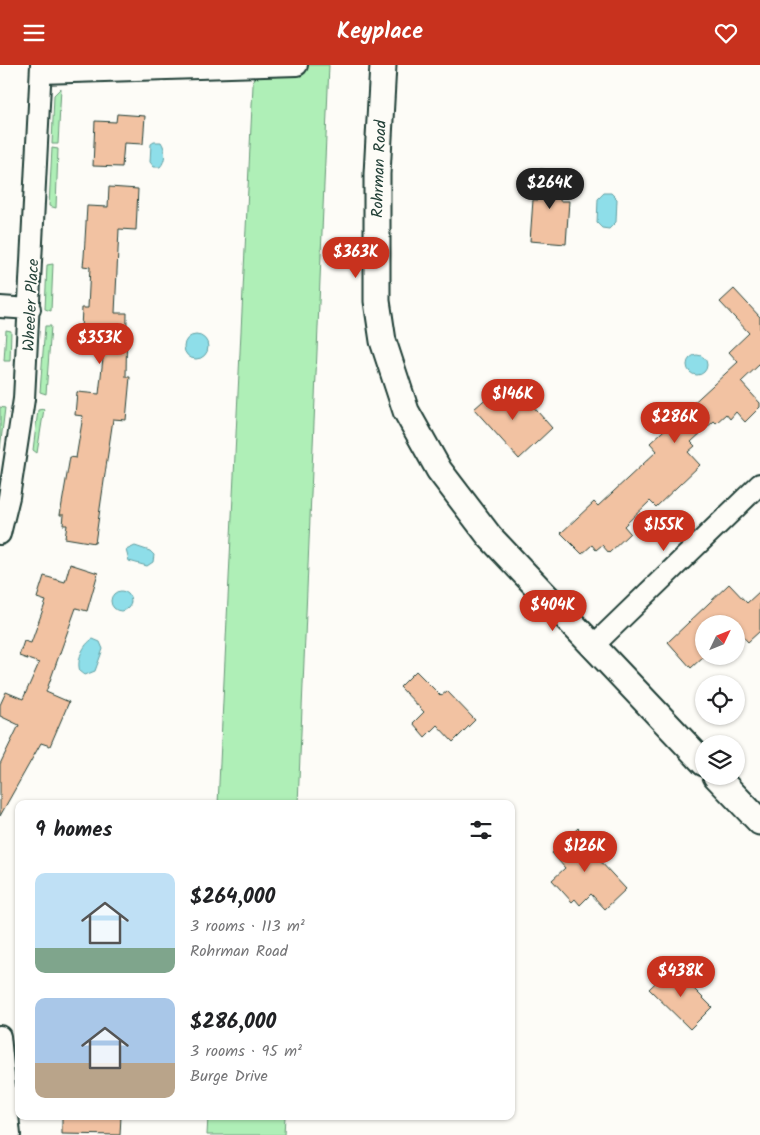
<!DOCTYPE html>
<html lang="en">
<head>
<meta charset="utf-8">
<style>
	:root { --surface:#fff; --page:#f2f2f2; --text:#202124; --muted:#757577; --accent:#c8321e }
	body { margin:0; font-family:Kalam,sans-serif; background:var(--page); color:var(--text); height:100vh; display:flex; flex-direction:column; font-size:19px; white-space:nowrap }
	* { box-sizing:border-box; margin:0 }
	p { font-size:16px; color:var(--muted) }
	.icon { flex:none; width:28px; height:28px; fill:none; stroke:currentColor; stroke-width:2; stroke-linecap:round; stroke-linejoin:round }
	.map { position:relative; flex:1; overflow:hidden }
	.sheet { position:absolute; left:15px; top:735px; width:500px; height:320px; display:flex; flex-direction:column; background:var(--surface); border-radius:10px; box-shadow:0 1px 4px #0004 }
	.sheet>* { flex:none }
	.needle { width:32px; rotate:47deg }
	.buttons { position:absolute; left:695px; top:550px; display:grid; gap:10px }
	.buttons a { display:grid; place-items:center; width:50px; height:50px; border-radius:50%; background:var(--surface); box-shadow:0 1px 4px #0004; font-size:25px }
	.price { position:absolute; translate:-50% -42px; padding:0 11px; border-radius:18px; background:var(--accent); color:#fff; font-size:16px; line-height:32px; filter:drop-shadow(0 1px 2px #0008) }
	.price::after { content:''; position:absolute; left:50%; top:30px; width:15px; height:11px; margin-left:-8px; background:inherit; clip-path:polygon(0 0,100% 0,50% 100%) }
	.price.active { background:#222; color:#fff }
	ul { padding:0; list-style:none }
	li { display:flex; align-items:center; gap:15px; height:125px; padding:0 20px }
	li span { display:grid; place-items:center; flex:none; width:140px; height:100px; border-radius:10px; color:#555 }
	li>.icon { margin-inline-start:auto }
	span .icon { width:60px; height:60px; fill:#fffc; stroke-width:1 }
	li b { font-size:21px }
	h2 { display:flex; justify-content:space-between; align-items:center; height:60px; padding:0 20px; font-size:21px }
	header { display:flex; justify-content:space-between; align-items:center; height:65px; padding:0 20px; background:var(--accent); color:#fff; font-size:22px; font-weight:700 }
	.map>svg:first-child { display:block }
	.green { fill:#afefb7; stroke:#679676 }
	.water { fill:#8edee9; stroke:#629ea1 }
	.building { fill:#f2c2a2; stroke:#1f3d34 }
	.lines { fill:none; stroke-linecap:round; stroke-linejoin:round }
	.minor-casing { stroke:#1f3d34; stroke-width:24 }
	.tertiary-casing { stroke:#1f3d34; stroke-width:29 }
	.minor { stroke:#fdfcf7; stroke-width:20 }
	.tertiary { stroke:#fdfcf7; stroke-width:25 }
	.labels { text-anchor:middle; stroke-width:4; stroke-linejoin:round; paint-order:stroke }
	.street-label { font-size:16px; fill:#1f3d34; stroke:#fdfcf7 }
</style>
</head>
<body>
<header><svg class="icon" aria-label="menu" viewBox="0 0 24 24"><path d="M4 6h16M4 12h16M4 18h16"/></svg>Keyplace<svg class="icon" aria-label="heart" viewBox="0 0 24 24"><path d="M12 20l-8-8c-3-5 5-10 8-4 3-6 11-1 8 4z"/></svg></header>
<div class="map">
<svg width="760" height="1070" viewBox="0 0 760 1070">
	<rect width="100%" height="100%" fill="#fdfcf7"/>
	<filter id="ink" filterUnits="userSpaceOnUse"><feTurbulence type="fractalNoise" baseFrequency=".02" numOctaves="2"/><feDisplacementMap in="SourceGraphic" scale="10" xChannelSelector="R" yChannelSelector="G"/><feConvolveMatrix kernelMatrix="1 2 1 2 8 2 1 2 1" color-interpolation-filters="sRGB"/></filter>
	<g filter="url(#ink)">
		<!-- green -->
		<path class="green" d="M254,0h75l-31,739h-80z
			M61,23l-3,56h-6l2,-49z
			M52,83l6,1 -2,59 -7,-2z
			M53,199l-2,47 -6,-2 2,-44z
			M45,261h6l-5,68 -6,-2z
			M6,265l5,1 -1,30h-6z
			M0,342l5,1 -5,41z
			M44,344l-7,44 -4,-3 5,-40z
			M208,1051h77l-1,19h-77z"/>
		<!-- water -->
		<path class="water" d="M154,77h7c5,7 5,19 -1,25h-6l-4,-5 1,-18z
			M604,128h7l6,6 -1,23 -7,7 -7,-1 -5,-5 1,-24z
			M184 282a12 12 0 1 1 24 0a12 12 0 1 1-24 0Z
			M687 300a10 10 0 1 1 20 0a10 10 0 1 1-20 0Z
			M135,481l15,5 4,4 -1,7 -6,4 -18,-5 -3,-11z
			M111 536a10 10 0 1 1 20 0a10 10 0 1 1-20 0Z
			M93,574l7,3 3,7 -8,22 -10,4 -5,-4c-4,-10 3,-27 13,-32z"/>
		<!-- building -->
		<path class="building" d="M117,49l28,2 -2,28 -19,-1 -2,24 -29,-1 2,-45 21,1z
			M540,104l22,2 -2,30h9l-3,43 -36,-3 3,-41h5z
			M109,122l29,2 -2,41 -17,-1 -4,84h12l-1,64h4l-4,43 -13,-1 -18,124 -30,-5 2,-13h-4l1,-10h-4l10,-58 6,1 7,-42 -8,-1 2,-23 22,2 4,-36h-4l1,-28 -19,-1 1,-21h6l2,-41 -7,-1 1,-9 3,-51 21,1z
			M734,224l26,28v47l-19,18 19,21v4l-15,15 -9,-10 -6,7 -4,-5 -10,9 -2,-2 -23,21 4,4 -7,6 12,13 -44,42 -6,-6 -26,25 6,7 -21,20 -7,-8 -6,5 -4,-5 -10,9 -21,-21 33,-31 4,4 59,-55 -7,-8 88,-81 -9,-10 20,-19 -29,-31z
			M499,322l14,16 10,-8 29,33 -33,31 -45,-50z
			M70,499l28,9 -11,38 -11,-3 -30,84 23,10 -19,44 -9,-3 -41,73v-52l19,-39 -19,-9v-11l6,-13 17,7 16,-36 -20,-7 5,-15 7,2 15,-42 -9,-3 7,-22 21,6z
			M729,519l18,19 13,-12v40l-12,11 -12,-13v-5h-32v32l-13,12 -23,-26z
			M416,606l25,25 6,-5 28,29 -22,22 -16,-17 -12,12 -12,-14 11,-11 -24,-25z
			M578,763l13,13 -5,5 40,43 -21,20 -14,-15 -11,11 -5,-6 -3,3 -20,-22 13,-12 -13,-15z
			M672,902l40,40 -22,22 -41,-40z
			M62,1051h59l-1,19 -58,-1z"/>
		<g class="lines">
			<!-- minor casing -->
			<g class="minor-casing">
				<path id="minor" d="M41,8l256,-8
					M0,242l30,2
					M0,469l9,-37 15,-98 17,-334
					M593,581l167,-162
					M0,971l10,99"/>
			</g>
			<!-- tertiary casing -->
			<g class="tertiary-casing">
				<path id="tertiary" d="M383,0l-6,109v127l6,40 23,70 33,59 51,67 214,226
					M716,711l44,46"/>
			</g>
			<!-- minor -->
			<use href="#minor" class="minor"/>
			<!-- tertiary -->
			<use href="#tertiary" class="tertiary"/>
		</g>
	</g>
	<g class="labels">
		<!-- street labels -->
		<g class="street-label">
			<text transform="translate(378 104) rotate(-88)" y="6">Rohrman Road</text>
			<text transform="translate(30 240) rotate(-87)" y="6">Wheeler Place</text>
		</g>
	</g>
</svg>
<div class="buttons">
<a><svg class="needle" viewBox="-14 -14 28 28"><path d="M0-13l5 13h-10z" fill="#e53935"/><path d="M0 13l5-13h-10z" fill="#757577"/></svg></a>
<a><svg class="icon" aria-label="locate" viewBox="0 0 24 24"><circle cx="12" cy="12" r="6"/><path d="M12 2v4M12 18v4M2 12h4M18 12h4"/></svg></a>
<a><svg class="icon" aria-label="layers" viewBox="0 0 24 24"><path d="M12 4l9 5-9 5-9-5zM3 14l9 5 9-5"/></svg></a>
</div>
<b class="price active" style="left:550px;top:145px">$264K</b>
<b class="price" style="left:356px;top:214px">$363K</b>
<b class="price" style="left:100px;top:300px">$353K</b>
<b class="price" style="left:513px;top:356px">$146K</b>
<b class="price" style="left:675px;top:379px">$286K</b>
<b class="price" style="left:664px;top:487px">$155K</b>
<b class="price" style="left:553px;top:567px">$404K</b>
<b class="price" style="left:585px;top:808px">$126K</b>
<b class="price" style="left:681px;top:933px">$438K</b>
<section class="sheet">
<h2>9 homes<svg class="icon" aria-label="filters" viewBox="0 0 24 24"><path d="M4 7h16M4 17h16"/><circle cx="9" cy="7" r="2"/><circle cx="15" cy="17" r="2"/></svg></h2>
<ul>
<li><span style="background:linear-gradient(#bfe0f5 75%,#7fa58c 0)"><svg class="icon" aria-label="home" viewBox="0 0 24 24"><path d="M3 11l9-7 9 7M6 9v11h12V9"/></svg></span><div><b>$264,000</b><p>3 rooms · 113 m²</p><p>Rohrman Road</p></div></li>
<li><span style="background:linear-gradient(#a9c7e8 65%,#b9a48a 0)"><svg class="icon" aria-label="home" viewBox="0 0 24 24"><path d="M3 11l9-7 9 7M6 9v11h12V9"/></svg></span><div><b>$286,000</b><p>3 rooms · 95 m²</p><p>Burge Drive</p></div></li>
</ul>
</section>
</div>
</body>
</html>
